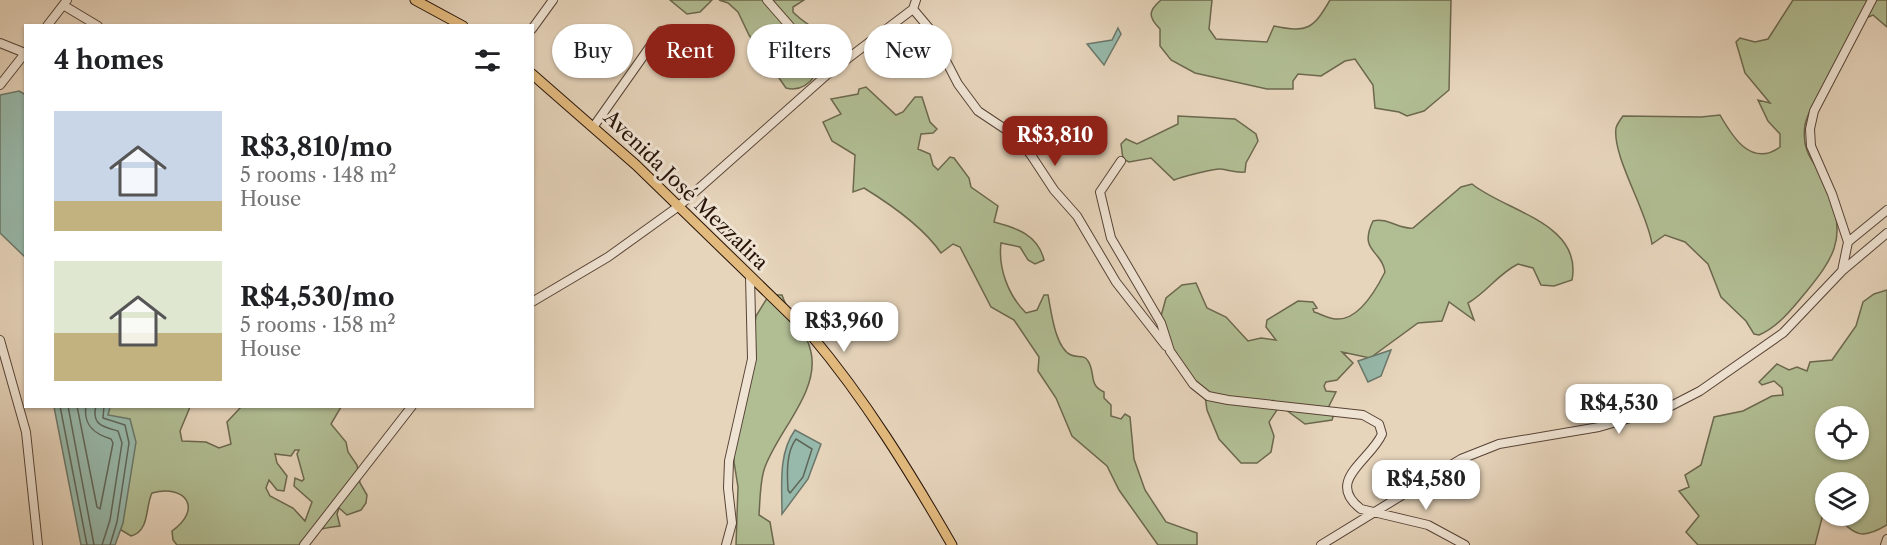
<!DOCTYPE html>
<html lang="en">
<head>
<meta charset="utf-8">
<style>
	:root { --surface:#fff; --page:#f2f2f2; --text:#202124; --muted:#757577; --accent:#8f2418 }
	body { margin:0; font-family:"Libre Caslon Text",serif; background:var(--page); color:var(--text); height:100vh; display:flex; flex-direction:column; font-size:22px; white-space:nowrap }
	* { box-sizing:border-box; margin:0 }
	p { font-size:20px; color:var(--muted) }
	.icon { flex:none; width:33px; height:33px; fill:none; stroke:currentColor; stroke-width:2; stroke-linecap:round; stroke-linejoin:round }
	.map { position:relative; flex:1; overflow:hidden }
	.drawer { position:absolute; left:24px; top:24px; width:510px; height:384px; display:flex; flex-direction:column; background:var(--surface); border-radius:0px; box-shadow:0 2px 4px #0004 }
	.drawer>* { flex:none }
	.hud { position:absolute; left:552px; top:24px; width:570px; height:54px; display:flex; gap:12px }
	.controls { position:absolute; left:1815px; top:406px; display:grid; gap:12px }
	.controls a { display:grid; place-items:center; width:54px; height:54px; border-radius:50%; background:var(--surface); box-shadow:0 2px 4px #0004; font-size:30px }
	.price { position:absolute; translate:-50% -51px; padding:0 14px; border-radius:12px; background:#fff; color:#222; font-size:20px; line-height:39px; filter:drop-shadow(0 2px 3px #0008) }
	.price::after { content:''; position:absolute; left:50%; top:36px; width:18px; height:14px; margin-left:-9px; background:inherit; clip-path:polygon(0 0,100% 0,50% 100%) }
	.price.active { background:var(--accent); color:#fff }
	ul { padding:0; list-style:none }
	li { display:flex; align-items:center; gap:18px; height:150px; padding:0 30px }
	li span { display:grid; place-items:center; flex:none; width:168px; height:120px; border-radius:0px; color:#555 }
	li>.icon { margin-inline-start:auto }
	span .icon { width:72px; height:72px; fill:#fffc; stroke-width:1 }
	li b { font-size:26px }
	h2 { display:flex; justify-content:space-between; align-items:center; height:72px; padding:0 30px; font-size:26px }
	.pill { padding:0 21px; border-radius:27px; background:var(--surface); box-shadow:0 2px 4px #0004; font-size:21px; line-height:54px }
	.pill.active { background:var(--accent); color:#fff }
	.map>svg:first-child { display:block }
	.green { fill:#b1bd93; stroke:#6c684e; stroke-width:1.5; fill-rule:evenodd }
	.water { fill:#97b9ab; stroke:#6a776a; stroke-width:1.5 }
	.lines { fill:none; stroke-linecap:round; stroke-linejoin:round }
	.shore { stroke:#5f665a; stroke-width:1.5 }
	.minor-casing { stroke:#574336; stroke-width:10 }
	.major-casing { stroke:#271309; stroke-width:11 }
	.minor { stroke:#efe3d3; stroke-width:8 }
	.major { stroke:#e3ba7e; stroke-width:9 }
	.labels { text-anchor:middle; stroke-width:6; stroke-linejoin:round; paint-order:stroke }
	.street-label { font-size:20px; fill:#271309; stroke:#efe3d3 }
</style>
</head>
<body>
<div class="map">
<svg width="1887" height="545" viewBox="0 0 1887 545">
	<rect width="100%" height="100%" fill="#e6d4bb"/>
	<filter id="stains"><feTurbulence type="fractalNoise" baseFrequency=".00333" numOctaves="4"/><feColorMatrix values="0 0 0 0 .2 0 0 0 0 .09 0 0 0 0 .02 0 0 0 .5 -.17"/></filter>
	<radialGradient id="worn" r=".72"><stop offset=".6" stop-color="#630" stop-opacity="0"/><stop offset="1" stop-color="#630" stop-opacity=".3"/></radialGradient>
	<!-- green -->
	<path class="green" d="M670,0h42l-12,12 -13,2z
		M719,0h85l-11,7v5c11,12 29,19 36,31 -5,20 -18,52 -43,45l-37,-53 -11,-23 -10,-9z
		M1161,0h51l-3,29 7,10 51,3 7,-16c34,7 39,3 56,-26h121l-2,90 -25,21 -17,5 -8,-4 -24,-4 -2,-23 -18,-26 -10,2 -24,15 -23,-2 -5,7v8h-26l-72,-16 -24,-13 -11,-14v-17c-12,-12 -12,-18 1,-29z
		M1793,0h94v27l-14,-12 -7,3c-14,23 -57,85 -61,107 -3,20 3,31 14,46 5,8 7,18 11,26 17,42 2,63 -24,95 -13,16 -28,35 -47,43l-5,-1 -8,-13 -25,-24 -13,-33 -23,-22 -20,-7 -13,9c-5,-33 -40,-88 -36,-116 1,-4 4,-8 7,-12l78,1 19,-2c12,21 31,53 60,32v-13l-12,-13 -10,-21 12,3 -25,-30 -9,-31 4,-4 15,4 13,-3z
		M866,87l30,28 7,-3 12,-15h7l8,25 7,7 -4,4 -12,1 -3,15 12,5 3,11 5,5 12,-13 4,1 15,20 2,9 27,19 -4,16c23,6 44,13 50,38l-9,4 -7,-4 -8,-13 -19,-4c-3,25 7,52 25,70l11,-3 7,-15h4c3,15 7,53 23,60 6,3 13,-1 17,6 8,12 0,24 16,31v6l7,7v11l10,3 4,-5 5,3 4,42 11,31 21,32 31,11v12h-39l-39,-55 -12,-24 -35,-30 -16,-38 -18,-27 1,-14 -25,-37 -23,-13 -31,-60 -7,-3 -12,9c-17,-25 -51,-49 -77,-65l-11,4 2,-37 -23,-14 -9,-19 18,-8 -10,-15 27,-5 1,-5z
		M1178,116l57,3 21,15 2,7 -12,22 -1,9c-9,1 -16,-2 -24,-3 -5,-1 -40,8 -47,11l-23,-22 -22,4 -6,-3 -2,-15 5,-5 11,5 41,-20z
		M1472,184c33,27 111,39 100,96l-18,6 -13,-1 -8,-17 -15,-4c-20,10 -31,28 -50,39l6,17 -25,-18 -7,19 -24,2 -48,35 -28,-6 11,11 -16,17 -11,2 -2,4 2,5 10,1 -8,16 5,9 -1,3 -27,4 -31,-23 3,9 -8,12 5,14 -3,16 -14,11h-16l-22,-24 -12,-29 -2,-14 -27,-33 -17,-47 5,-18 16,-13 14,-2 11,25 19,9 22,24 13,-3 15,2 -10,-13 1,-7 31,-19 15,1 4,6 -4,1 1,3c7,2 15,7 22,7 23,2 41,-31 49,-47 -3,-22 -27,-20 -12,-51 14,-4 27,9 40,7l48,-41z
		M1887,290v235c-25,15 -31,11 -51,-9h22v-33h-32l-1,30 -2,1 -8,31h-117l-12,-13 13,-16 -20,-25 10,-4 -4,-12 16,-10 13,-48 29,-6 29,-15 11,-1 -1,-7 -8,-7 -12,4 -3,-3 18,-18 12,6 8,-3 10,4 3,-9 22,-2 24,-34 7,-24 11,-8zM1826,417h32v33h-32z
		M769,295h13c6,20 25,36 29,57 9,41 -36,82 -47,118 -4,13 -4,31 -5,45l11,7 4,23h-38l2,-58 -4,-25 1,-39 9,-21 12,-86z
		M105,406l85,1 -10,24 2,10 24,1 13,6 12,-4 -4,-22 14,-15h100l-10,17 15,18 2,10 9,13 3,18 7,12 -1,8 -5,7 -14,5 -8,-7 -2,6 3,12c-17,2 -33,4 -41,19h-122l-4,-5 -1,-9c31,-22 14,-47 -20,-38 -7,14 -2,38 -21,43l-10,-6 -3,-8zM295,450h4l-2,4 7,25 -2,2 -7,-3 -1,8 18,16 -7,19 -12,-13 -23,-12 -4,-8 3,-8 8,10 7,1 3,-15 -10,-13 -2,-9 16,2z"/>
	<!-- water -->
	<path class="water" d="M1118,28l3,6 -17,31 -17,-21 25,-4z
		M19,91l7,4 -1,162 -25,-24v-138z
		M1391,350l-10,26 -13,6 -10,-21z
		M54,407h56l-2,8 22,4 6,23 -13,81 -8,22h-34z
		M795,430l26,14 -13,35 -26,35c0,-29 -4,-60 13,-84z"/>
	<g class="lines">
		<!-- shore -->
		<path class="shore" d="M60,406l27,139
			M68,406l26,139
			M77,406l20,101 3,2 13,-66 -2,-4c-17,-5 -28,-14 -25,-33
			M96,406c-5,19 8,21 22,25l4,12 -12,77 -8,25
			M104,406l-1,12 22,7 4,18 -12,79 -7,23
			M796,439l16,10 -9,28 -13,16 -2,-3c-1,-16 -2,-38 8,-51z"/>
		<!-- minor casing -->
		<g class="minor-casing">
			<path id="minor" d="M767,0l63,72
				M63,5l35,21
				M913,9l16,19 29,56 20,27 36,24 17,20 23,35 23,26 39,66 50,64
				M913,9l3,-9
				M47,26l20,-26
				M532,29l21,-29
				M0,43l25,10
				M0,85l26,-33
				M594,126l67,-95
				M1121,161l-21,31 11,46 50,85 9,28 23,33 15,12 20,4 135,15 16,9 3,10c-11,26 -58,47 -21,75l67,16 37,20
				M1848,242l39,-32
				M1842,271l45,-38
				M532,302l76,-45 71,-51 151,-134 83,-63
				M0,340l26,92 12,113
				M304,545l108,-139
				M726,545l6,-22 -4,-35 1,-27 23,-102 -2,-83
				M1321,545l140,-86 38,-15 100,-17 70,-20 31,-16 83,-58 59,-62 6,-29 -16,-48 -21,-48 -1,-17 4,-18 58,-111
				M1885,545l2,-6"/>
		</g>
		<!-- major casing -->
		<g class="major-casing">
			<path id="major" d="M415,0l48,26
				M532,74l104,91 175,170c54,64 99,137 141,210"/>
		</g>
		<!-- minor -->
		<use href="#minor" class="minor"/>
		<!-- major -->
		<use href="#major" class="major"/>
	</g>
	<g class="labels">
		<!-- street labels -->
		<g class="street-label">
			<text transform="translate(686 190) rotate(44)" y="7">Avenida José Mezzalira</text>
		</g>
	</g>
	<rect width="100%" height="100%" filter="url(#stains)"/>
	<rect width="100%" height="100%" fill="url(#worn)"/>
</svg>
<div class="controls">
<a><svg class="icon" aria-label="locate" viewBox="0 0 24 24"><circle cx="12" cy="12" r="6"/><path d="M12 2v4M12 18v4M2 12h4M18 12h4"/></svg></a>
<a><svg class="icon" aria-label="layers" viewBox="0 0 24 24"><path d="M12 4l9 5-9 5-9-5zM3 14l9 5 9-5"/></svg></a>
</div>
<b class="price active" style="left:1055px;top:167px">R$3,810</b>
<b class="price" style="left:844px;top:353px">R$3,960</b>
<b class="price" style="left:1619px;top:435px">R$4,530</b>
<b class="price" style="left:1426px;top:511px">R$4,580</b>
<div class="hud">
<a class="pill">Buy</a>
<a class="pill active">Rent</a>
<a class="pill">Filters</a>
<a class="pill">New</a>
</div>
<section class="drawer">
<h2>4 homes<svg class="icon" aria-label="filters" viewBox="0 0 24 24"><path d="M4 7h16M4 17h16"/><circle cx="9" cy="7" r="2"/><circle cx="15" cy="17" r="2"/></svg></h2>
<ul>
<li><span style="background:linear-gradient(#c9d6e8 75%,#c2b280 0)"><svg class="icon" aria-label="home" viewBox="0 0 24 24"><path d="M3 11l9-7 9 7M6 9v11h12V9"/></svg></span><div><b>R$3,810/mo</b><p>5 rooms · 148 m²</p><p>House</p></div></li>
<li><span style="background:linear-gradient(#dfe7d0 60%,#c2b280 0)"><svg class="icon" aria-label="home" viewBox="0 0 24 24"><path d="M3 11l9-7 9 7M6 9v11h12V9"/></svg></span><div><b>R$4,530/mo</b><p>5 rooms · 158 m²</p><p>House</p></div></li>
</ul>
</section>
</div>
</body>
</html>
